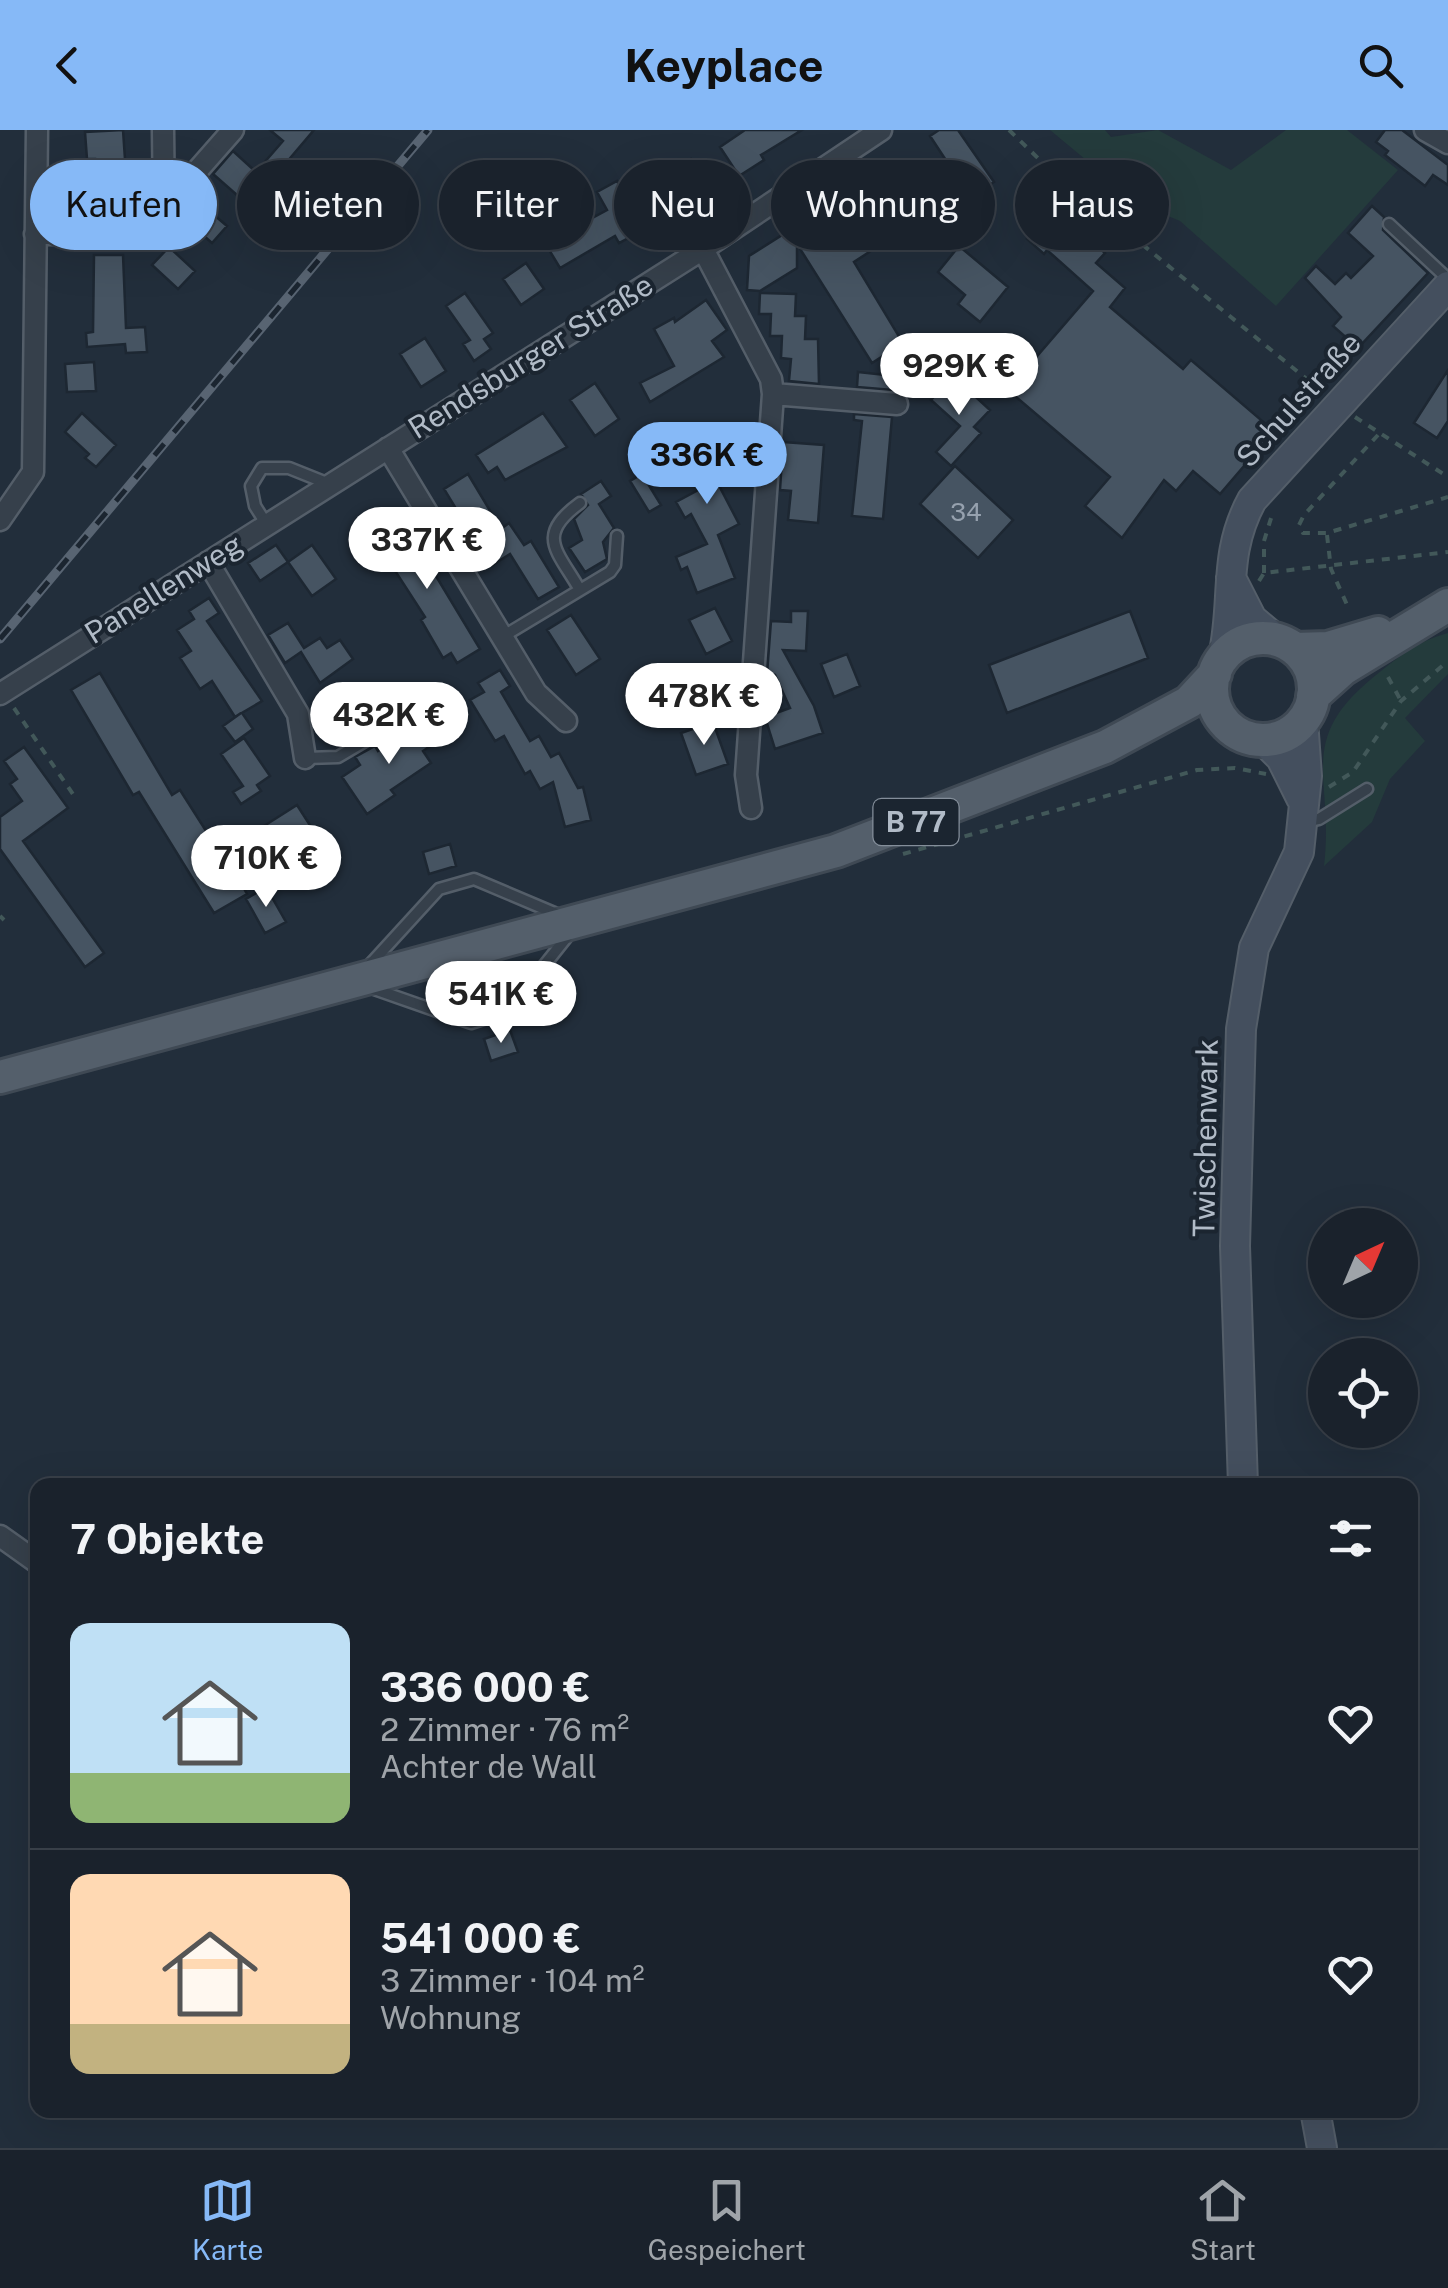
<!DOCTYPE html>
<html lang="de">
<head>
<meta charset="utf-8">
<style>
	:root { --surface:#1a222c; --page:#232a34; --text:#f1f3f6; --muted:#9fa4a9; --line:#383f48; --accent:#86b9f7 }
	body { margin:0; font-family:"Public Sans",sans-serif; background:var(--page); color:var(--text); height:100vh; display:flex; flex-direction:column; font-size:38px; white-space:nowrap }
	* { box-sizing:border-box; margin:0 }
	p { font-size:32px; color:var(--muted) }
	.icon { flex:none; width:55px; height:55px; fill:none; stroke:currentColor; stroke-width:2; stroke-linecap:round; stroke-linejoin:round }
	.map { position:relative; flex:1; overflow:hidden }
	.panel { position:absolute; left:30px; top:1348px; width:1388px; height:640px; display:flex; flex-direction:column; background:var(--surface); border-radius:20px; box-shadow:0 10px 40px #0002,0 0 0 2px var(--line) }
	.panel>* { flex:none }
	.banner { position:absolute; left:30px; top:30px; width:1390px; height:90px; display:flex; gap:20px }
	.needle { width:65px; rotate:44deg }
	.buttons { position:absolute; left:1308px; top:1078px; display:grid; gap:20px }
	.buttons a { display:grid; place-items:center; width:110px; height:110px; border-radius:50%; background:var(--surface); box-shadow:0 10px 40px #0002,0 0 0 2px var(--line); font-size:50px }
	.price { position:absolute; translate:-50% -85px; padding:0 22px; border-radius:35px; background:#fff; color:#222; font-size:32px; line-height:65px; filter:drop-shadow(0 2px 5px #0008) }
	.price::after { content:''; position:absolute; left:50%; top:60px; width:30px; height:22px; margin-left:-15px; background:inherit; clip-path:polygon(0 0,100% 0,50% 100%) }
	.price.selected { background:var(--accent); color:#111 }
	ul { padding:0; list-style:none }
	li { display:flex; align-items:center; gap:30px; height:250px; padding:0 40px }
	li+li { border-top:2px solid var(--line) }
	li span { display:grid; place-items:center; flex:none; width:280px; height:200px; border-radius:20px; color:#555 }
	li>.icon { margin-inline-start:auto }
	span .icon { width:120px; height:120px; fill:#fffc; stroke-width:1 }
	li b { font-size:42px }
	h2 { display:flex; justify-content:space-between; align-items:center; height:120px; padding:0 40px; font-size:42px }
	.pill { padding:0 35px; border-radius:45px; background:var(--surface); box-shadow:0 10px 40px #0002,0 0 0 2px var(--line); font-size:35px; line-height:90px }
	.pill.selected { background:var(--accent); color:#111 }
	header { display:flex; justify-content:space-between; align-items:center; height:130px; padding:0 40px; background:var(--accent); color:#111; font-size:45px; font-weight:700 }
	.dock { display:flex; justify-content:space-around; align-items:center; height:140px; border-top:2px solid var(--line); background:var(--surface); font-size:28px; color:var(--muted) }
	.dock a { display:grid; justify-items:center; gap:5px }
	.dock .selected { color:var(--accent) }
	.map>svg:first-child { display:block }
	.green { fill:#243b3c }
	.building { fill:#465462; stroke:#1d2732; stroke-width:2.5 }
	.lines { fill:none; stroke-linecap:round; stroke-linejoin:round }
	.lane-casing { stroke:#545e69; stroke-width:15 }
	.street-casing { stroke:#545e69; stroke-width:25 }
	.secondary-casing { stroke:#545e69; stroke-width:32 }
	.primary-casing { stroke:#3f4954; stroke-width:38 }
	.path { stroke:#425859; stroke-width:4; stroke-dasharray:8 8; stroke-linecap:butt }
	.lane { stroke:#36404b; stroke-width:10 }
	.street { stroke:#36404b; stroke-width:20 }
	.secondary { stroke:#444f5e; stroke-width:28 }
	.primary { stroke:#545f6b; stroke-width:32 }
	.rail-casing { stroke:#586472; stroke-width:9 }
	.rail { stroke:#1b2530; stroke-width:5; stroke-dasharray:15; stroke-linecap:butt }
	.labels { text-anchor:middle; stroke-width:8; stroke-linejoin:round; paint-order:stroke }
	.number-label { font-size:25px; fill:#96a1ae }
	.shield { fill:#1b2530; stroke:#848e9a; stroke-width:2.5 }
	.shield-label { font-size:28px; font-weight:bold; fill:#b1bbc7 }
	.street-label { font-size:30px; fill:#b1bbc7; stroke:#1b2530 }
</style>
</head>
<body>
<header><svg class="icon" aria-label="back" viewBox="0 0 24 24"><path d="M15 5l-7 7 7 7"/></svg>Keyplace<svg class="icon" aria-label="search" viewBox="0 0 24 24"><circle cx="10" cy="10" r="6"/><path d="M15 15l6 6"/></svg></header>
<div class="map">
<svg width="1448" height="2018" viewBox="0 0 1448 2018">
	<rect width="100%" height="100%" fill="#222e3b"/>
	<!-- green -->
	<path class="green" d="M1050,0h55l6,7 47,-7 73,40 55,-40h61l51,40 -122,136 -96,-85 -41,-17z
		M1448,503v41l-43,44 20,23 -35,38 -18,43 -48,44c11,-93 -32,-126 57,-195 21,-17 40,-31 67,-38z"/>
	<!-- building -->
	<path class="building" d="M123,0l3,44h24v24h-22v15h-32l-1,-54h-8l-2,-27z
		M270,0h44l-34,40 22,18 -15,18 -24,-21 -17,18 -33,-29 20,-23 23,21 27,-31z
		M745,0h57l-41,25 3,5 -25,16 -19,-29z
		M939,0h19l36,52 -76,48 -1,-35 36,-24 -23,-35z
		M1385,0h17l46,35v20l-15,-10 -8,11 -40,-31 3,-4 -12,-9z
		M691,29l19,30 -41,26 4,6 -14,9 -4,-6 -36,19 -4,-7 -55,32 -27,-45 22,-13 9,16 11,-7 4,6 28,-15 -10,-18 20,-11 19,33 46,-31 -8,-13z
		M193,67l34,29 -15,17 -24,-21 6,-6 -10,-8z
		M1372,76l12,11 -1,13 45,43 -70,75 -25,-22 8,-9 -36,-39 11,-12 19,18 11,-11 5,5 22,-22 -25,-23z
		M874,80l18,27 -38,25 49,81 -31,20 -75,-119v24l-37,23 -13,-1 2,-34 68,-43 16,24z
		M1060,83l45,40 -9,10 29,25 -15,19 73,62 8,-9 83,71 -54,63 -27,-23 -17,20 -12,-11 -42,58 -37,-32 25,-29 -102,-87 85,-99 -46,-41 -3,4 -17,-15 23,-25 5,4z
		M959,116l49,41 -28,35 -22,-18 7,-9 -27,-23z
		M169,117l26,24 -17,18 -26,-24z
		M94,125h29l3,73 19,-1 2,25 -21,1 -1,-9 -38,3 -1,-14 7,-1z
		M526,133l18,26 -23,16 -18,-26z
		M465,163l28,40 -9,6 7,10 -17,12 -11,-17 7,-4 -24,-34z
		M760,163l36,1 -1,22h11l-1,23h13l1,45 -30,-3 2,-22 -10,-1 1,-22h-12l1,-22h-12z
		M706,170l21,30 -15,11 12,16 -74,45 -10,-19 34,-17 -20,-37 20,-11 1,4z
		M425,208l21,33 -25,16 -21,-33z
		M94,232l2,29 -29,1 -2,-28z
		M1448,240v51l-11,17 -23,-15z
		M858,242l37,4 -2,14 -36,-3z
		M953,246l37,34 -16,17 7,6 -30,33 -15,-14 24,-26 -29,-26z
		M595,253l24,36 -24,17 -25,-36z
		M82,283l34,32 -20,22 -11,-9 4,-4 -24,-22z
		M543,283l24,34 -62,33 -8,-13 -9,6 -12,-18z
		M854,284l38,3 -9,102 -31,-3 10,-95 -8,-1z
		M698,295l10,19 18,-10 14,24 -27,16 26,50 -21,11 17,43 -38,15 -10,-26 -6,3 -5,-13 31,-13 -16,-30 -6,4 -9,-16 24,-13 -28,-49z
		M783,312l41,3 -6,78 -30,-3 3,-29 -11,-1z
		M955,336l58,54 -35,38 -58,-54z
		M468,344l33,55 8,-6 15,22 7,-4 28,46 -21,12 -28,-45 -19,12 -47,-77z
		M642,344l19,31 -12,7 -19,-31z
		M601,351l10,15 -12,8 15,24 -11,14 4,17 -22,13 -16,-24 13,-8 -8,-21 14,-14 -7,-11z
		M398,383l82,136 -23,14 -6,-10 -8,5 -22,-38 4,-3 -35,-54 5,-3 -20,-32z
		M276,415l12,17 -28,19 -12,-18z
		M312,415l24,34 -24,17 -24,-34z
		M209,468l10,15 -12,8 55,80 -20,12 11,16 -18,13 -12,-16 18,-13 -6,4 -23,-36 -12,8 -20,-31 11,-7 -14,-21 17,-11 -5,-8z
		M715,478l17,33 -26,13 -17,-34z
		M791,481h17l-2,40 -23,-1 31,56 9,27 -48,16 -10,-32 25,-9 -15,-33 -8,-1 4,-53 20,1z
		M1130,481l18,47 -141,55 -18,-48z
		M571,485l29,44 -24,16 -29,-45z
		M288,493l16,25 16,-10 7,10 13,-8 13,19 -33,24 -19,-31 -16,11 -17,-28z
		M847,524l13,32 -26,11 -13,-33z
		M500,540l10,16 -9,6 29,49 9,-5 12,21 8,-4 19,35 5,-1 8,33 -26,7 -12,-45 -13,7 -10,-18 -5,3 -21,-38 -9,5 -25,-41 14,-8 -6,-9z
		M716,542l12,28 -25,11 -13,-27z
		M100,543l72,122 8,-5 28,44 -4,3 16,23 6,-4 21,38 -33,19 -75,-121 -6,3 -62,-105z
		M342,568l6,10 12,-8 10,16 -11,7 6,8 -22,12 -21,-31z
		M422,591l14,21 -13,9 8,12 -40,27 4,5 -28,19 -25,-37 18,-12 -5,-8 20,-11 3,5z
		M713,592l15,42 -32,11 -15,-42z
		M244,608l26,38 -13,9 4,6 -20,13 -8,-12 10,-6 -22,-32z
		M24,617l44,61 -45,33 81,112 -19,14 -85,-118v-32l22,-16 -12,-17 7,-5 -13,-18z
		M297,675l18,28 -43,29 -19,-29z
		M450,714l6,22 -27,8 -6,-22z
		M266,757l20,35 -21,11 -19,-34z
		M510,900l8,22 -27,9 -7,-22z"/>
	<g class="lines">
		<!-- lane casing -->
		<g class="lane-casing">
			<path id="lane" d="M1389,94l59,55
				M267,395l-12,-19 -4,-20 11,-18h27l40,16
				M580,460c-23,-40 -45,-54 0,-87
				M502,507l108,-65 5,-7 2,-29
				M306,628l32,-1 54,-32
				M1306,692l13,-3 48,-30
				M474,749l104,44 -70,88 -37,12 -117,-41 85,-93z"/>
		</g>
		<!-- street casing -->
		<g class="street-casing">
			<path id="street" d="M163,0l1,80
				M1425,0l23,13
				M35,104h88l23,-5 87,-99
				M703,119l68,130 2,15 -27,381 5,33
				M773,264l124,10
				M388,318l148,245 30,28
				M0,390l33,-48 4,-342
				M208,432l90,152 7,44
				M0,564l703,-445 178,-119
				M0,1406l38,27"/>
		</g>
		<!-- secondary casing -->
		<g class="secondary-casing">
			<path id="secondary" d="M1231,448l21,41 25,21
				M1223,527c13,-57 -1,-102 29,-157l196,-214
				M1262,609l19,19 20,40
				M1243,1355l-8,-239 6,-217 13,-81 45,-96 8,-76 -4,-56
				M1315,1980l7,38"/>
		</g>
		<!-- primary casing -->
		<g class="primary-casing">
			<path id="primary" d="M1212 559a51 51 0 1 1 102 0a51 51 0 1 1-102 0Z
				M1295,519l33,-1 50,-15
				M1313,566l30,-27 105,-64
				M0,947l836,-226 269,-104 84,-45 26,-28"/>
		</g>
		<!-- path -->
		<path class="path" d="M1009,0l35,34 276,226
			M1355,287l93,60
			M1378,305l-74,80 -5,10 4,8h24l121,-36
			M1327,405l4,34 17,38
			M1264,443v-32l8,-26
			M1259,451l5,-8 184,-21
			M1388,547l13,24
			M14,578l63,92
			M1329,657l24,-15 48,-71 47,-40
			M903,724l294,-84 38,-2 31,6
			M0,786l4,4"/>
		<!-- lane -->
		<use href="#lane" class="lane"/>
		<!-- street -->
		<use href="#street" class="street"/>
		<!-- secondary -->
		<use href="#secondary" class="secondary"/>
		<!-- primary -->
		<use href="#primary" class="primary"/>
		<!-- rail casing -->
		<g class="rail-casing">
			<path id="rail" d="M0,509l428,-509"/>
		</g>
		<!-- rail -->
		<use href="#rail" class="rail"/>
	</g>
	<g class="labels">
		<!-- number labels -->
		<g class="number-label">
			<text x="966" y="391">34</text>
		</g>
		<!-- shield labels -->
		<rect class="shield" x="873.5" y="669" width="85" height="46" rx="8"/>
		<g class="shield-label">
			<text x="916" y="702">B 77</text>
		</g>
		<!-- street labels -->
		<g class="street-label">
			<text transform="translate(531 227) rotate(-32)" y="10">Rendsburger Straße</text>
			<text transform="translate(1299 270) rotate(-48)" y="10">Schulstraße</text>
			<text transform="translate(164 459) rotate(-32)" y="10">Panellenweg</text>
			<text transform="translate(1206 1008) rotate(-89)" y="10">Twischenwark</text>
		</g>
	</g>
</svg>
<div class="buttons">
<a><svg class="needle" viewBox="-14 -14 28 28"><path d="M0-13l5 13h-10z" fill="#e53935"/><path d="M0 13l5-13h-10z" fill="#9fa4a9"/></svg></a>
<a><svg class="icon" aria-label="locate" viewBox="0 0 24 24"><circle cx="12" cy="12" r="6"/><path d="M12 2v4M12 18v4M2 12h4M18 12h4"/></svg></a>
</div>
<b class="price" style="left:959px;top:288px">929K €</b>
<b class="price selected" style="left:707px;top:377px">336K €</b>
<b class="price" style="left:427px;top:462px">337K €</b>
<b class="price" style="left:704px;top:618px">478K €</b>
<b class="price" style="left:389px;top:637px">432K €</b>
<b class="price" style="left:266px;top:780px">710K €</b>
<b class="price" style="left:501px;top:916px">541K €</b>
<div class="banner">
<a class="pill selected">Kaufen</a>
<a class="pill">Mieten</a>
<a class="pill">Filter</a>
<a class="pill">Neu</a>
<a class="pill">Wohnung</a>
<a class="pill">Haus</a>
</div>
<section class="panel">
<h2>7 Objekte<svg class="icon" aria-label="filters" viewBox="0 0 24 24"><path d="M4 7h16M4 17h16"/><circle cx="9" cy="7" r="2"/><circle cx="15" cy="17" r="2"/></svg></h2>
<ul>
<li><span style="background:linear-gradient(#bfe0f5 75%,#8fb573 0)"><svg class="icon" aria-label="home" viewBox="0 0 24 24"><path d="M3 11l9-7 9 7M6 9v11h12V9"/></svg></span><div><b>336 000 €</b><p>2 Zimmer · 76 m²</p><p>Achter de Wall</p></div><svg class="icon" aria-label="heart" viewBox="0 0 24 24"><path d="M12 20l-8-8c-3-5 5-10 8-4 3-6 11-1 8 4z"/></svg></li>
<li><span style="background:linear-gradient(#ffd9b3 75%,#c2b280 0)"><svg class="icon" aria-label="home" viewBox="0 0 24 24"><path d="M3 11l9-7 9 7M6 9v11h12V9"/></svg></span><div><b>541 000 €</b><p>3 Zimmer · 104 m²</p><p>Wohnung</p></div><svg class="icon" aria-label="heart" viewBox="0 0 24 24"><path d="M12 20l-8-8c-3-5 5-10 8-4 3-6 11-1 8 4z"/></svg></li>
</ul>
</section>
</div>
<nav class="dock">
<a class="selected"><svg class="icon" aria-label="map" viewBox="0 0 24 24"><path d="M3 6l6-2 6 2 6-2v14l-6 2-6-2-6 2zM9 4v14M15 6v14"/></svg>Karte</a>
<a><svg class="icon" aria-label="saved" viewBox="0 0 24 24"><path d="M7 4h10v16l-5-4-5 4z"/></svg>Gespeichert</a>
<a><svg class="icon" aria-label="home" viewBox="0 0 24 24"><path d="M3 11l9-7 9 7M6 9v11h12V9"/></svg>Start</a>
</nav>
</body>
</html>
